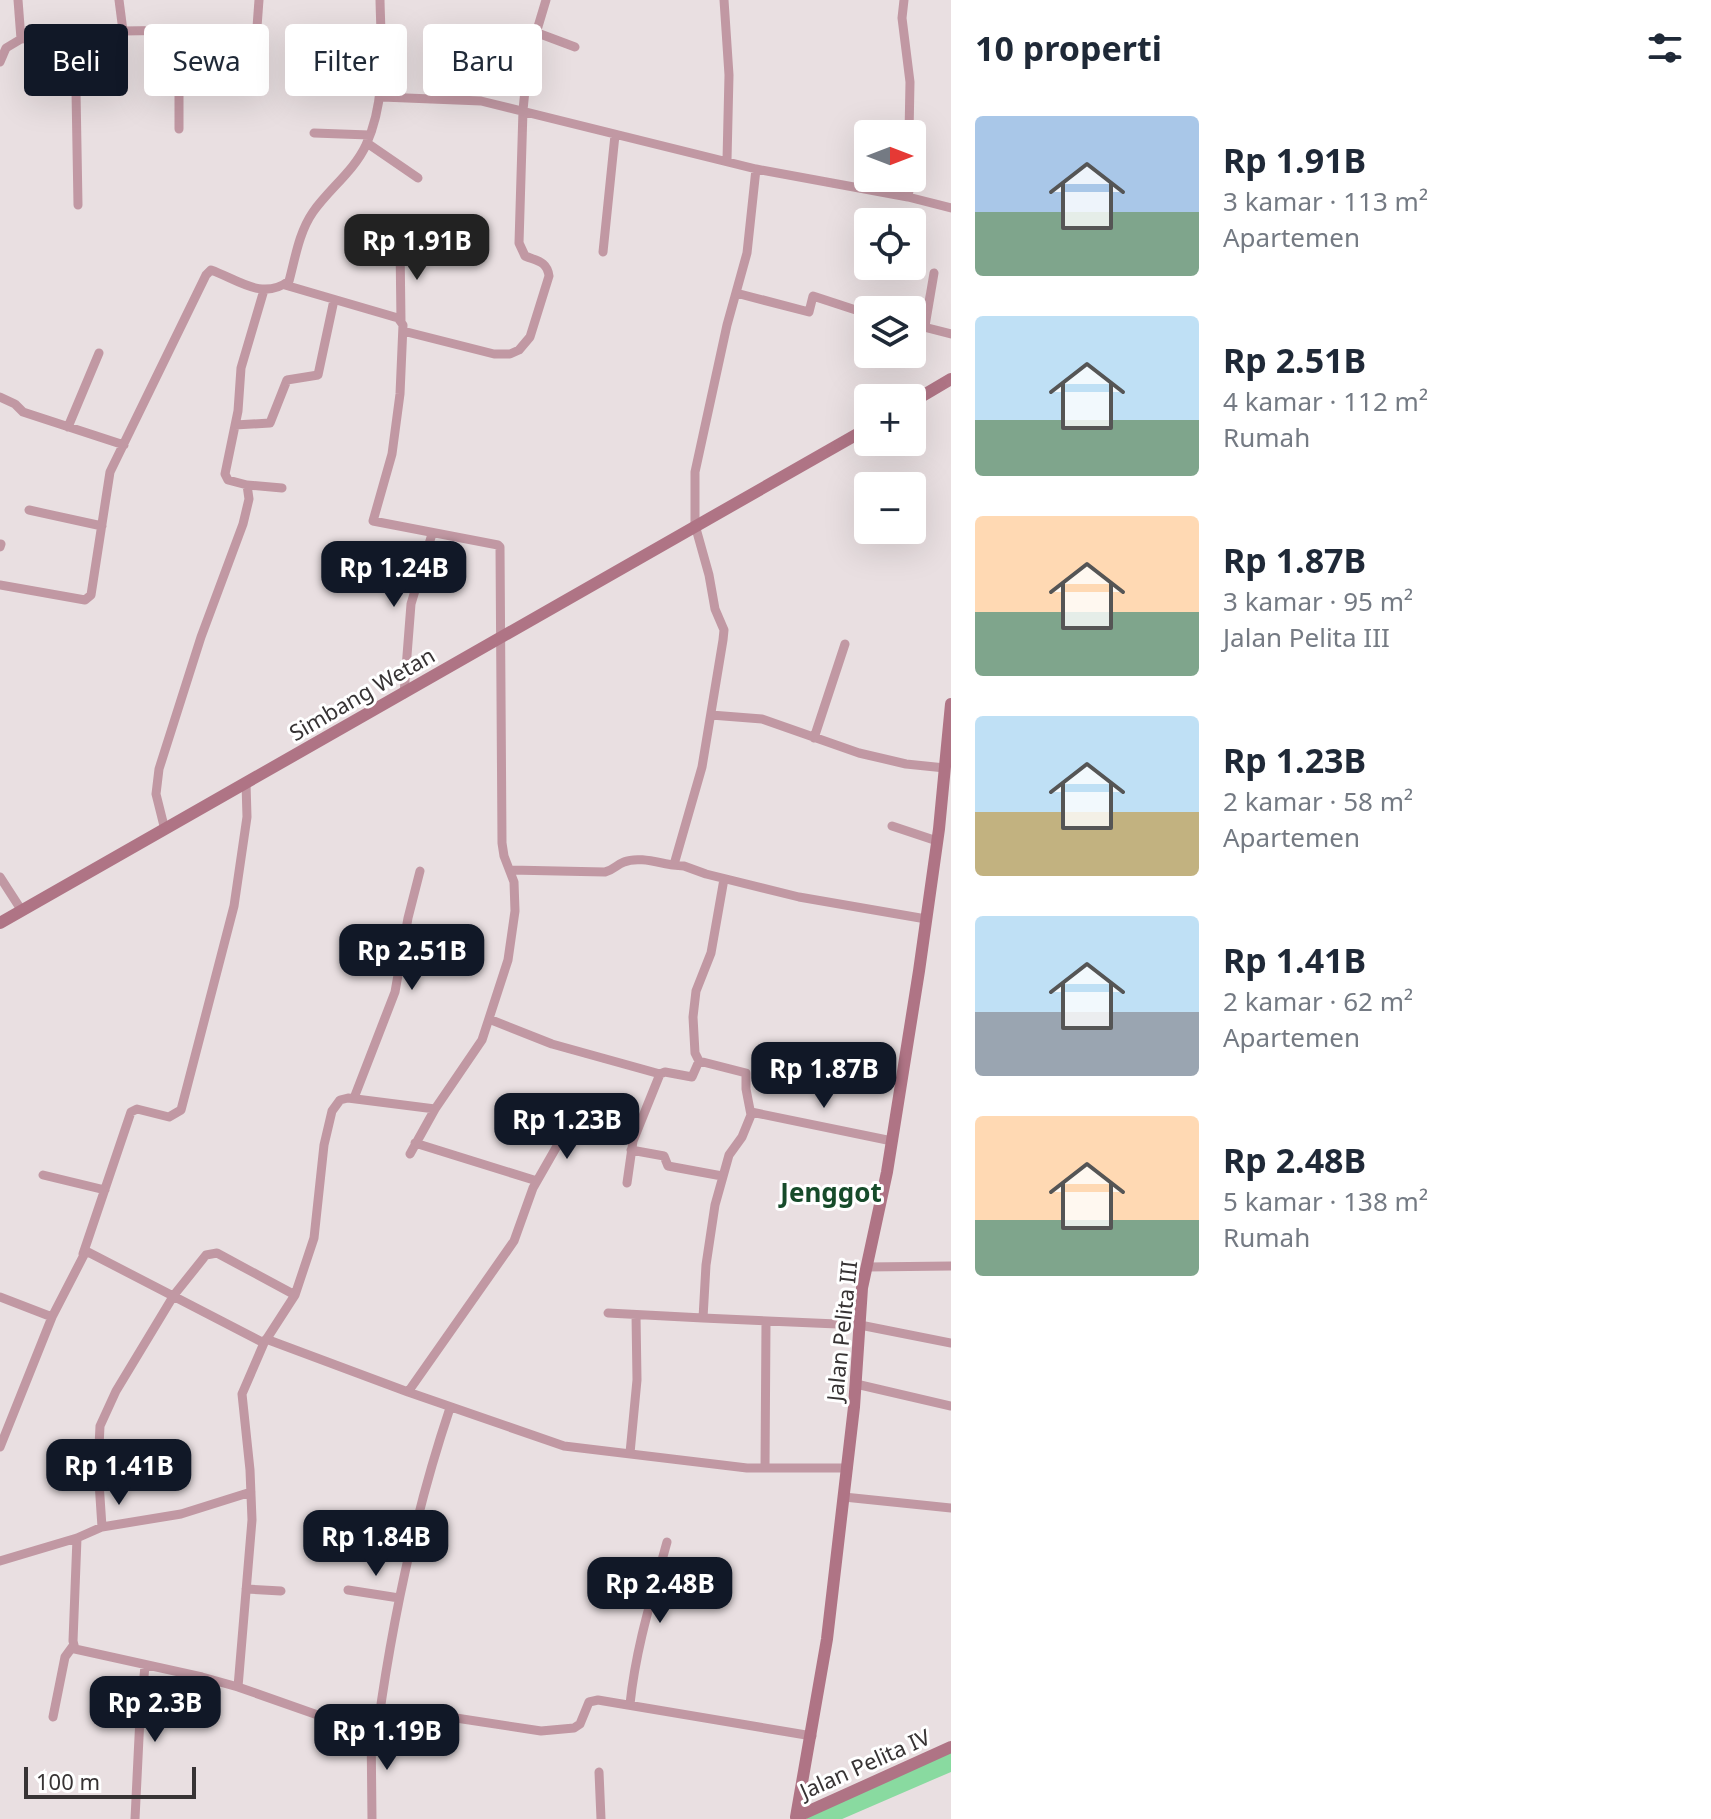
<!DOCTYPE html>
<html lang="id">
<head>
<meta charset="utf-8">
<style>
	:root { --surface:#fff; --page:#f2f2f3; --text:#1f2937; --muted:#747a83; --accent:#111827 }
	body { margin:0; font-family:"Noto Sans",sans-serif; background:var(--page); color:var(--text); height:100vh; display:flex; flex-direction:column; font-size:30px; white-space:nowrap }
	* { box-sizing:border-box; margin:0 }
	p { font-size:26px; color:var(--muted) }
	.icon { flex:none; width:44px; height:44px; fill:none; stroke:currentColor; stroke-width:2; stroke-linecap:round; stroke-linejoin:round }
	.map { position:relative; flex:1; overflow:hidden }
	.sheet { display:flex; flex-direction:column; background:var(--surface); width:760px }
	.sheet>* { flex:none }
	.top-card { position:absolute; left:24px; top:24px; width:760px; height:72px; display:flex; gap:16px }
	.needle { width:52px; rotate:90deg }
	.fabs { position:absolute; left:854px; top:120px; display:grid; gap:16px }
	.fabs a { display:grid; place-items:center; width:72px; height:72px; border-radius:8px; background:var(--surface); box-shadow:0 8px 32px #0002; font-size:40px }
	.scale { position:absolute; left:24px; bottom:20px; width:172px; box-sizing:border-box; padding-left:8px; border:4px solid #373334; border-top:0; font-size:22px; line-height:28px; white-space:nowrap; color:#373334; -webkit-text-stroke:6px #fff; paint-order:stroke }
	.price { position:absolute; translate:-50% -68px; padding:0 18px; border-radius:16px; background:var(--accent); color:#fff; font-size:26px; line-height:52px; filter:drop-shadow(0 2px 4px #0008) }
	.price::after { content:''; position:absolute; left:50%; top:48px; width:24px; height:18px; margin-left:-12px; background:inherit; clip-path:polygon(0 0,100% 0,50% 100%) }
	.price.active { background:#222; color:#fff }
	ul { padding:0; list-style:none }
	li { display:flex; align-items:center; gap:24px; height:200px; padding:0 24px }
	li span { display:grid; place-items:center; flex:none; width:224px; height:160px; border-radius:8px; color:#555 }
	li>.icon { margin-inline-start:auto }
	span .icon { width:96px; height:96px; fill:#fffc; stroke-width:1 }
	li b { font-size:34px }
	h2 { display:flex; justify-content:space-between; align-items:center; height:96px; padding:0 24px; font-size:34px }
	.tag { padding:0 28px; border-radius:8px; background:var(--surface); box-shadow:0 8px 32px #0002; font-size:28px; line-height:72px }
	.tag.active { background:var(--accent); color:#fff }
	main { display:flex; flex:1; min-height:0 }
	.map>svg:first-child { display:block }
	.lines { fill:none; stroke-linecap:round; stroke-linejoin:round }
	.river { stroke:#89daa0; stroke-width:20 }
	.street { stroke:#c198a3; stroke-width:9 }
	.secondary { stroke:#af7485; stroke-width:12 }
	.labels { text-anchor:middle; stroke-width:6; stroke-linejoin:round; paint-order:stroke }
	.street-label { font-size:22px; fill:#373334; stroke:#fff }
	.quarter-label { font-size:26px; font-weight:bold; fill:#164b2a; stroke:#fff }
</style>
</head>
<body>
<main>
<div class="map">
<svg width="951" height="1819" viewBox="0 0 951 1819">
	<rect width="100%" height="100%" fill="#e9dfe1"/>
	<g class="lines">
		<!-- river -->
		<path class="river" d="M817,1819l134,-58"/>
		<!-- street -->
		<path class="street" d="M18,0l3,39
			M119,0l4,31
			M724,0l5,75 -2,85
			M904,0l-2,18 8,64 -1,52
			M179,29v100
			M535,32l40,15
			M75,34l3,171
			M0,62l6,-14 15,-9 102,-8 131,-2 3,-2 2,-27
			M382,97l99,4 275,68 152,28 43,11
			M314,133l55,2
			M367,143l51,35
			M908,197l3,-19
			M400,244l1,77
			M603,252l12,-117
			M736,293l73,19 4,-16 55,18
			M912,324l39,10
			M925,326l9,-53
			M403,331l91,23h16l9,-4 11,-13 19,-61c-2,-15 -12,-15 -24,-20l-6,-13 4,-133 5,-50 18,-60
			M0,397l15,7 8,8 101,33
			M235,425l35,-2 17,-43 31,-5 16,-75
			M68,427l31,-74
			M247,485l35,3
			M29,510l73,16
			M0,547l1,-3
			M0,585l85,15 6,-5 19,-123 96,-197 5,-5c26,9 51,31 78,11 6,-22 10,-49 24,-69 16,-23 41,-41 53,-67 21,-46 15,-95 14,-145
			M404,694l7,-90 21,-70
			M711,715l51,4 97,34 47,11 39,4
			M814,738l31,-94
			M892,826l45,15
			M165,830l-9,-36 3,-25 42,-132 42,-113 6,-25 -2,-14 -19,-5 -3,-6 13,-63 3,-43 23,-78
			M673,865l11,1 22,8 93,23 127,22
			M510,870l95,2c9,-2 11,-7 19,-10 14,-6 35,1 49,3l2,-4 27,-94 21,-127 1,-10 -9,-21 -6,-34 -14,-50v-53l32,-147 20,-72 9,-84
			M0,877l22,34
			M402,952l40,6 11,-3
			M489,1019l63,25 108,30
			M354,1098l41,-106 13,-74 12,-47
			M751,1112l141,29
			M569,1125l-36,63 -19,53 -106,151 156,54 183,22h101
			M415,1143l122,38
			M631,1150l33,6 4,10 54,10
			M410,1154l25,-45
			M43,1175l62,15
			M627,1183l6,-42 27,-67 5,-2 27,5 7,-16
			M83,1254l48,-142 6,-3 32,8 12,-7 53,-204 13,-89 -1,-34
			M867,1267l84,-1
			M0,1297l52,20
			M608,1313l95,5 3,-53 9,-60 14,-50 13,-18 9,-22 -5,-26v-16l-47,-12 -4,-8 -2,-36 3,-26 15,-38 13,-74
			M703,1318l157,7 91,18
			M266,1339l142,53
			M856,1384l95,22
			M0,1447l52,-130 34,-66 178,92
			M630,1453l7,-73 -1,-65
			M765,1468l1,-146
			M844,1497l107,11
			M102,1527l-4,-60 2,-41 16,-35 58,-96 32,-40 11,-2 78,42
			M77,1538l-4,103 2,8 127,28 36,10 91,32 27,6 100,-7 85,13 33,-3 6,-4 9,-22 9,-2 214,36
			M0,1561l77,-23 25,-11 79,-13 70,-22
			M246,1589l35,2
			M348,1590l51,8
			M238,1687l14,-167 -2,-50 -8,-76 22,-51 31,-48 19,-57 10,-93 8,-34 8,-11 8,-2 87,11 47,-69 26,-80 7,-49 -1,-29 -10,-26 -2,-13 -2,-296 -2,-2 -125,-24 19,-67 8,-60 3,-69 -5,-7 -113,-33
			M630,1704c6,-57 22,-107 37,-162
			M53,1717l12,-60 8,-11
			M371,1725l1,94
			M378,1725c15,-108 37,-213 72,-317
			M599,1772l2,47
			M135,1819l5,-102 5,-51"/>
		<!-- secondary -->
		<path class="secondary" d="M912,402l39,-23
			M0,923l868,-495
			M796,1817l31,-178 27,-232 8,-119 25,-116 32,-201 20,-142 12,-125
			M796,1817l155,-70"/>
	</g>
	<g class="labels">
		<!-- street labels -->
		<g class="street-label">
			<text transform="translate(362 694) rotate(-30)" y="8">Simbang Wetan</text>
			<text transform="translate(842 1331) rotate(-84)" y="8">Jalan Pelita III</text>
			<text transform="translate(865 1764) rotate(-24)" y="8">Jalan Pelita IV</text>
		</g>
		<!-- quarter labels -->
		<g class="quarter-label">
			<text x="831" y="1202">Jenggot</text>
		</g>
	</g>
</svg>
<div class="fabs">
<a><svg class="needle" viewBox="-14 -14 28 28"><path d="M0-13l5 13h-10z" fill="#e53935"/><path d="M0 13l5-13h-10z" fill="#747a83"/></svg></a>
<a><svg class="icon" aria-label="locate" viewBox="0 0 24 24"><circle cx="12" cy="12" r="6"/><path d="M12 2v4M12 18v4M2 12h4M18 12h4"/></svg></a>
<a><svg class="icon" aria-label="layers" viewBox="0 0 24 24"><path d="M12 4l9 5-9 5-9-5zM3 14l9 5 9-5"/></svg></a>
<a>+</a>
<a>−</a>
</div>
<div class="scale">100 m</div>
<b class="price active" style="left:417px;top:282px">Rp 1.91B</b>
<b class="price" style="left:394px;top:609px">Rp 1.24B</b>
<b class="price" style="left:412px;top:992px">Rp 2.51B</b>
<b class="price" style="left:824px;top:1110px">Rp 1.87B</b>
<b class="price" style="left:567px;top:1161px">Rp 1.23B</b>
<b class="price" style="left:119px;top:1507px">Rp 1.41B</b>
<b class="price" style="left:376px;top:1578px">Rp 1.84B</b>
<b class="price" style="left:660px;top:1625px">Rp 2.48B</b>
<b class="price" style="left:155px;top:1744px">Rp 2.3B</b>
<b class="price" style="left:387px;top:1772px">Rp 1.19B</b>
<div class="top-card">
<a class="tag active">Beli</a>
<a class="tag">Sewa</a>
<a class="tag">Filter</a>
<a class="tag">Baru</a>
</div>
</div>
<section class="sheet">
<h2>10 properti<svg class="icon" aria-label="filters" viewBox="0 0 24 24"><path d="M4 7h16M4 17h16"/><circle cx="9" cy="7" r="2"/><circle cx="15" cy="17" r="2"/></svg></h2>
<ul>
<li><span style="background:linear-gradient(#a9c7e8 60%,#7fa58c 0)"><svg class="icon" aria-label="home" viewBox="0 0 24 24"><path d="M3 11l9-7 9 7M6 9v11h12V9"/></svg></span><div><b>Rp 1.91B</b><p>3 kamar · 113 m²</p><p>Apartemen</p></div></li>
<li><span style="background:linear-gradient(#bfe0f5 65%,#7fa58c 0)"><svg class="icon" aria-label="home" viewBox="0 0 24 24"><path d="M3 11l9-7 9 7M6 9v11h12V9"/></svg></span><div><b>Rp 2.51B</b><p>4 kamar · 112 m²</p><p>Rumah</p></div></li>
<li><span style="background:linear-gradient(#ffd9b3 60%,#7fa58c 0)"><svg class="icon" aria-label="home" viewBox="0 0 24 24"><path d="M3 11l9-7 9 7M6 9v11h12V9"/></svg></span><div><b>Rp 1.87B</b><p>3 kamar · 95 m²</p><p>Jalan Pelita III</p></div></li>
<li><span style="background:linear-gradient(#bfe0f5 60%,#c2b280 0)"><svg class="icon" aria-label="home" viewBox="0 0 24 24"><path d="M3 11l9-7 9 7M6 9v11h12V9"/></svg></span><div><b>Rp 1.23B</b><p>2 kamar · 58 m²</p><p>Apartemen</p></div></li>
<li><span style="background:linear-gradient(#bfe0f5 60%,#9aa5b1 0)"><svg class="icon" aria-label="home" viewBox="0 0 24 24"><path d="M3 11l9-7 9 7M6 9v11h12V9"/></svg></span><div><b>Rp 1.41B</b><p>2 kamar · 62 m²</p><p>Apartemen</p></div></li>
<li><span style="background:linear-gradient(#ffd9b3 65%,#7fa58c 0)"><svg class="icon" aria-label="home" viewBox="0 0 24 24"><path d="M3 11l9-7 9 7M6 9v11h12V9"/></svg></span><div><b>Rp 2.48B</b><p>5 kamar · 138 m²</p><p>Rumah</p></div></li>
</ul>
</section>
</main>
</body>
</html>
